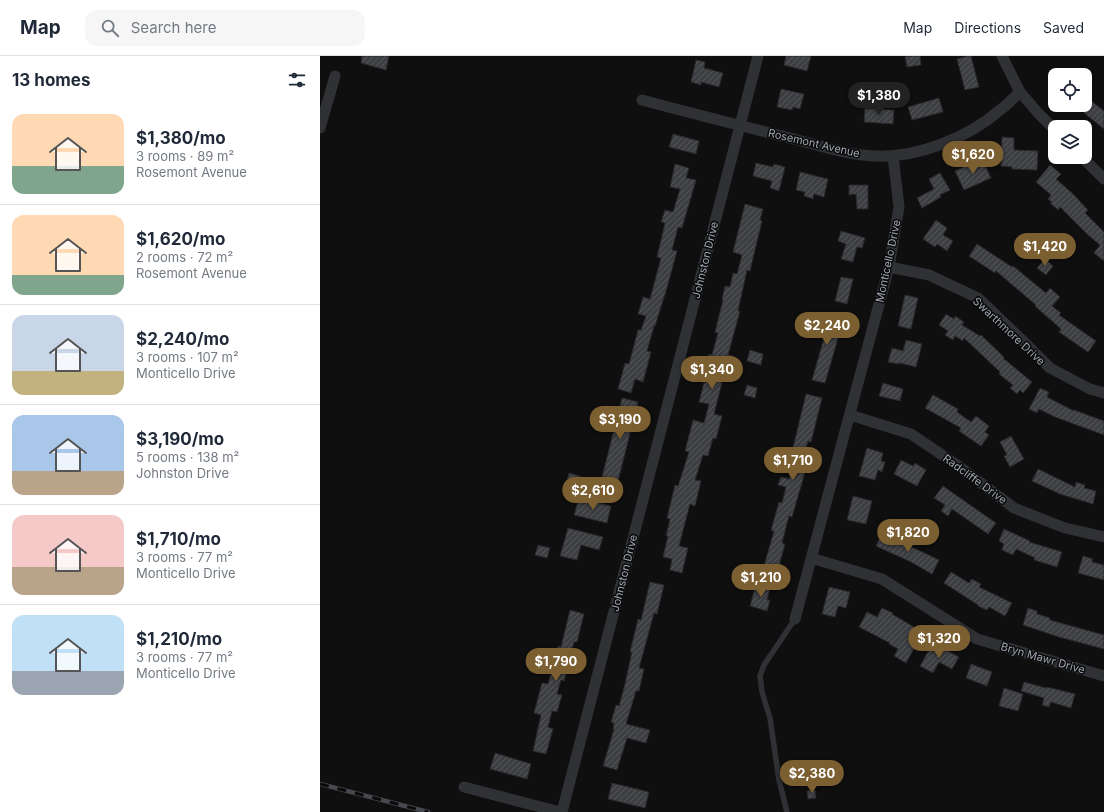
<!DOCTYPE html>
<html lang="en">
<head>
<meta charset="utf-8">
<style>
	:root { --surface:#fff; --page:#f6f6f7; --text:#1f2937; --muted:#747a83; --line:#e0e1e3; --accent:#7c5f31 }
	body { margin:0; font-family:Inter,sans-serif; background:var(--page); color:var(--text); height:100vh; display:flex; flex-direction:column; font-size:15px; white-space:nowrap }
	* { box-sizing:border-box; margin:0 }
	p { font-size:13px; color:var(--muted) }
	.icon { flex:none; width:22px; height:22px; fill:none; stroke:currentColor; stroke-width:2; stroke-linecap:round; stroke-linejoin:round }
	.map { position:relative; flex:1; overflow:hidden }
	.panel { display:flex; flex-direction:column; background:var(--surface); width:320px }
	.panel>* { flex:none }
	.fabs { position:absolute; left:728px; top:12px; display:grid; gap:8px }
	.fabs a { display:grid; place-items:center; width:44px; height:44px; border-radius:8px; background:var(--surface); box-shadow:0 2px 6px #0003; font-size:20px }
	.price { position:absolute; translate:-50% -34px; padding:0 9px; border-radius:14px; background:var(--accent); color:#fff; font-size:13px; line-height:26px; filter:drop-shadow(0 1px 2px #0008) }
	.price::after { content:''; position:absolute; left:50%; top:24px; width:12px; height:9px; margin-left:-6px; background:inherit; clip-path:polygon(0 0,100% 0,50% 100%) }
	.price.current { background:#222; color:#fff }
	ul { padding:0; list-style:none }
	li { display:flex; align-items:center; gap:12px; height:100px; padding:0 12px }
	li+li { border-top:1px solid var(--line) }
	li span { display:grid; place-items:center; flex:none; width:112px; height:80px; border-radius:12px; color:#555 }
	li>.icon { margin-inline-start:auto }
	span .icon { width:48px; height:48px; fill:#fffc; stroke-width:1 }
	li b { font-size:17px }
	h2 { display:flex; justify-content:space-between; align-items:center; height:48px; padding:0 12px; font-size:17px }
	header { display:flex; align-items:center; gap:24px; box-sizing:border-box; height:56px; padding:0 20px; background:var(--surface); border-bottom:1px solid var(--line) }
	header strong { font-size:19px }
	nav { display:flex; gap:22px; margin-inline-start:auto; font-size:14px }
	.search { width:280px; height:36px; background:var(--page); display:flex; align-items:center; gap:10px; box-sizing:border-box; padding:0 14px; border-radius:12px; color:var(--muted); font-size:15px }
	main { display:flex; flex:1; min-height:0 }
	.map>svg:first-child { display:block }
	.building { fill:url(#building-hatch); stroke:#29292c }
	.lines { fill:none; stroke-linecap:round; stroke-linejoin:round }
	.service { stroke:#303135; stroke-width:5.5 }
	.minor { stroke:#303135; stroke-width:11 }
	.rail-casing { stroke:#47494e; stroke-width:4.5 }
	.rail { stroke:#0a0a0b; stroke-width:3; stroke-dasharray:9; stroke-linecap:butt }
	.labels { text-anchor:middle; stroke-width:3; stroke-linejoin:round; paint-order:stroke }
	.street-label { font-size:11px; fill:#a0a6b1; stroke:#0a0a0b }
</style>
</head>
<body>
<header>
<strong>Map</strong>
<div class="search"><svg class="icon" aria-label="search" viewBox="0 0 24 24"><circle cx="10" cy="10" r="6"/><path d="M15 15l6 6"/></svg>Search here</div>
<nav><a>Map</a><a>Directions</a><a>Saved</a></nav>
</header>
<main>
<section class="panel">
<h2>13 homes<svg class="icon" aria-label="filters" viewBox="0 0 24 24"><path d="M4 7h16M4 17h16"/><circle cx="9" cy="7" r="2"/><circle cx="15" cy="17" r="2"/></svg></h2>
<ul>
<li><span style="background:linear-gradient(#ffd9b3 65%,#7fa58c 0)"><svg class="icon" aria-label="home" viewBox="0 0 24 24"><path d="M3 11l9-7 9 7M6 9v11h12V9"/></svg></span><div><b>$1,380/mo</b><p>3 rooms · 89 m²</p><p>Rosemont Avenue</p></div></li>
<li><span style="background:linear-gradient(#ffd9b3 75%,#7fa58c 0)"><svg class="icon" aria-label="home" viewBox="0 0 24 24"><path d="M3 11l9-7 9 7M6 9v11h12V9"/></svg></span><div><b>$1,620/mo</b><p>2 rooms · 72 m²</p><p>Rosemont Avenue</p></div></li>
<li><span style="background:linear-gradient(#c9d6e8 70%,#c2b280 0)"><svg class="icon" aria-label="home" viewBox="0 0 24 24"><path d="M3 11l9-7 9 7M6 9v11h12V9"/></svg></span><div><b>$2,240/mo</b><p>3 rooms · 107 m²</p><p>Monticello Drive</p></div></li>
<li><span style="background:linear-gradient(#a9c7e8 70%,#b9a48a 0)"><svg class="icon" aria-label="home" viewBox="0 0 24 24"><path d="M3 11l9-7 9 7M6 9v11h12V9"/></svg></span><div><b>$3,190/mo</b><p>5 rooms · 138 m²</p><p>Johnston Drive</p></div></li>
<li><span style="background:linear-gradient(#f6c9c9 65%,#b9a48a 0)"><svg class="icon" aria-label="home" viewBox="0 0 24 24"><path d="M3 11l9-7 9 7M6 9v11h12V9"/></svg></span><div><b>$1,710/mo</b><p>3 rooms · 77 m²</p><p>Monticello Drive</p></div></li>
<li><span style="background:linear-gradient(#bfe0f5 70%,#9aa5b1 0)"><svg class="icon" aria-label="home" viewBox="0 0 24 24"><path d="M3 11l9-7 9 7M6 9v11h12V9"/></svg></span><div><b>$1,210/mo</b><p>3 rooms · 77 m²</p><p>Monticello Drive</p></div></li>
</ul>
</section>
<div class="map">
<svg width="784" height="756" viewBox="0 0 784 756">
	<defs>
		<pattern id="building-hatch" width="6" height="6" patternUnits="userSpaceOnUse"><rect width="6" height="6" fill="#3e3f43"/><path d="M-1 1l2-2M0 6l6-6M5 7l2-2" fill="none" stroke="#57585c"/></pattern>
	</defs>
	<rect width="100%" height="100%" fill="#0f0f10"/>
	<!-- building -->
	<path class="building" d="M42,0h27l-3,14 -25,-7z
		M466,0h25l-4,15 -23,-6z
		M592,0h8l1,9 -14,2 -2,-10z
		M648,0h3l8,31 -14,3 -8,-31z
		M376,4l9,2 -1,6 19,5 -4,14 -18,-5v3l-10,-3z
		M461,33l23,5 -4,15 -7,-2 -1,3 -15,-3z
		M765,40l19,15v18l-20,-16 2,-3 -1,-1z
		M619,42l4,14 -31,8 -4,-13z
		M545,52l29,2 -1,14 -29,-2z
		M353,78l26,7 -3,13 -27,-7z
		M682,81l12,1v12l24,1 -1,19 -25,-1v-2l-11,-1z
		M663,105l8,17 -27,12 -9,-19 13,-6 1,2z
		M436,107l17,4 1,-3 11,3 -6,24 -9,-3 2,-7 -19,-5z
		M355,108l14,4 -3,10 10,2 -14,48 -4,-1 -6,23 5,1 -12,44v-1l-10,32h-1l-7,25 4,1 -8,30 -8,-3 -4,14 -13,-4 7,-26 4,1 9,-34h3l5,-14 -8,-2 5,-17 7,2 11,-41 -4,-1 8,-34 -4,-1 4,-12 8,2 7,-23 -10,-2z
		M730,109l11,9 -5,5 17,15 15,16 -3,3 19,19v29l-10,-8 6,-8 -13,-11 -27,-27 -2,3 -8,-7 2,-1 -4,-3 3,-4 -15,-13z
		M480,116l28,7 -4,18 -10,-3 -1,5 -9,-3 1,-4 -9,-2z
		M620,117l10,17 -10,5 1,2 -19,11 -5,-10 17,-9 -5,-10z
		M529,129h19v24h-11l-1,-15 -7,1z
		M425,148l18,5 -3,11 2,1 -12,50 -3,-1 -9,41h2l-12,44 5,1 -4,16 -4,-1 -11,43 8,2 -6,23 -3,-1 -5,18 -5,-1 -8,25 6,1 -6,25 -5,-2 -11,42 9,2 -6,25 -12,-3 2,-11 -9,-2 5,-21h-2l4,-17 -3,-1 8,-33 3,1 11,-34 -4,-1 8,-31 11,3 5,-19 -10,-2 9,-35 -2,-1 3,-12 3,1 6,-22 -3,-1 8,-32 -1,-1 3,-13 5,1 3,-14 4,1 5,-19 -9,-3z
		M616,164l11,8 -4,7 10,6 -6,10 -10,-7 -2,3 -12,-8z
		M521,175l24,7 -3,10 -5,-1 -4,15 -12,-3 5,-15 -8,-3z
		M657,188l35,23 1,-1 33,27 4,-5 10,9 -8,9 9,7 -2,2 37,26 -8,11 -29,-20 2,-3 -26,-23 1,-1 -40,-34 -1,2 -26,-17z
		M725,203l8,7 -7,9 -9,-7z
		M521,221l12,2 -6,25 -12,-3z
		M585,239l13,3 -7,31 -13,-3z
		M510,258l14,4 -19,65 -13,-3 14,-49 -10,-3 2,-8 10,3z
		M626,258l8,5 1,-3 9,6 -2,3 18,11 1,-1 23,22 -1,1 29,24 -9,11 -3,-3 -3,4 -7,-6 3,-3 -14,-11 1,-2 -36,-34 -1,3 -8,-5 -2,4 -8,-5 3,-4 -9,-6z
		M586,284l16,4 -6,23 -16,-4 -1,1 -11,-2 4,-14 11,3z
		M430,294l13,4 -2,11 -14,-4z
		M563,327l20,6 -3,12 -21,-5z
		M427,329l10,3 -2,10 -11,-3z
		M720,332l9,4 -2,5 27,14v-1l30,11v14l-49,-18 -16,-8 -2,4 -8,-4z
		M486,338l16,4 -11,44 -3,-1 -7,27 5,1 -14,48 -3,-1 -7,27 3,1 -8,29 -14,-4 11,-38 -3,-1 8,-28 3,1 4,-16 -8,-2 3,-8 8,2 6,-22 -4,-1z
		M613,339l25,14 -1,3 14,10 5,-6 13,10 -4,6 4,3 -8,11 -22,-15 2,-3 -36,-20z
		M302,342l16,4 -20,79 -16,-4z
		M691,380l13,23 -14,8 -6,-11 3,-1 -7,-13z
		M547,392l16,5 -2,8 4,1 -3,10 -4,-2 -3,10 -16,-4z
		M581,404l12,6 2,-3 11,7 -9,16 -23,-12z
		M718,413l37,18 1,-5 9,3 -1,3 12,3 -3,13 -33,-10 -28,-13z
		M249,417l13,4 -5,18 -13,-4z
		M623,430l53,37 -8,11 -36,-25 -4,7 -7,-5 4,-6 -11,-7z
		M533,440l19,5 -6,23 -19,-4z
		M259,442l32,8 -4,17 -33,-8z
		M248,472l35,9 -4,13 -18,-5 -4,15 -17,-4z
		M684,473l26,12 -1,1 33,10 -5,15 -23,-7 1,-2 -19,-9 -3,6 -11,-5 2,-6 -5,-3z
		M562,477l57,27 -7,14 -21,-12 -35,-16z
		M218,489l12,3 -3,10 -12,-3z
		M763,500l10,3 -1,3 12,3v15l-26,-7z
		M631,516l18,11 3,-4 9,5 -2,3 33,16 -7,13 -16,-9 -2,3 -9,-4v-1l-34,-22z
		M330,526l14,3 -7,29 -3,-1 -15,55 5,1 -5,22h-3l-10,33 24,6 -4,13 -19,-5 -10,32 -14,-4 11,-37h-1l1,-6 -3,-1 5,-17 3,1 5,-18 8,-36h-2l8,-33 3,1z
		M436,528l14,4 -3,12h3l-3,11 -17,-5z
		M509,531l21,5 -4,16 -8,-2 -3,11 -13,-3z
		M562,552l11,5 -1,1 22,13 -6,11 9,5 -11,20 -12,-7 4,-7 -9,-5 1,-1 -31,-16 8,-15 10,5z
		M708,552l9,3v3l13,4v2l54,15v14l-45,-12 -36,-12z
		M250,554l14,4 -7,28h-3l-10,39 -3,-1 -4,14 5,1 -5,17 -5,-1 -4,16 5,2 -7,25 -13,-3 8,-36 -7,-2 8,-30 6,1 10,-38 3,1z
		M613,587l26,14 -7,12 -13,-7 -6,11 -13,-7z
		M651,608l21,8 -5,14 -21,-8z
		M704,626l22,6 1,-1 28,7 -4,14 -20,-6 -2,5 -7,-2 2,-7 -23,-7z
		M684,632l19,6 -5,17 -19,-5z
		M175,697l36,11 -4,15 -37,-10z
		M292,727l37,9 -4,16 -37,-9z
		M495,734l1,8 -8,1 -1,-8z"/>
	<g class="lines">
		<!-- service -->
		<path class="service" d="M467,756l-8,-32 -9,-62 -8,-26 -2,-16 4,-11 31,-46"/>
		<!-- minor -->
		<path class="minor" d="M682,0l18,36 19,22 16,16
			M322,44c48,13 96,25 144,37 29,7 59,18 89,19 42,2 93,-18 125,-46 7,-5 14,-12 20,-18
			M0,72l15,-52
			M762,101l22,22
			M569,211l40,8 49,23 45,43 27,27 40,21 14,4
			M530,359l61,19 46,31 57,43 51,20 39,9
			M491,502l71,21 95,60 127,37
			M475,563l94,-352 10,-60 -6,-51
			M144,731l96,25
			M242,756l196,-756"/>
		<!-- rail casing -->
		<g class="rail-casing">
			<path id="rail" d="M0,728l108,28"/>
		</g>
		<!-- rail -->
		<use href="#rail" class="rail"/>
	</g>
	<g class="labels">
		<!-- street labels -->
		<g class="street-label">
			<text transform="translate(494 87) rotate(13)" y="4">Rosemont Avenue</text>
			<text transform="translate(385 204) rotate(-76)" y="4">Johnston Drive</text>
			<text transform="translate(568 205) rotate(-78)" y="4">Monticello Drive</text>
			<text transform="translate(689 275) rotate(43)" y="4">Swarthmore Drive</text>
			<text transform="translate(655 423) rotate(36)" y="4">Radcliffe Drive</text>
			<text transform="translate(304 517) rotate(-76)" y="4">Johnston Drive</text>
			<text transform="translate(723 602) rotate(16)" y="4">Bryn Mawr Drive</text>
		</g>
	</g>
</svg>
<div class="fabs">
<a><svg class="icon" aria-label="locate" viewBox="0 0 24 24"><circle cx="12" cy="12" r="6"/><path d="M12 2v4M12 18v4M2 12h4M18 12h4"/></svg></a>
<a><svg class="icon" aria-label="layers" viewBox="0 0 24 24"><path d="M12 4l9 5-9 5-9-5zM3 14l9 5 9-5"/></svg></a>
</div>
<b class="price current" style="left:559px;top:60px">$1,380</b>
<b class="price" style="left:653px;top:119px">$1,620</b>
<b class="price" style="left:725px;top:211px">$1,420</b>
<b class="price" style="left:507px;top:290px">$2,240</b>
<b class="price" style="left:392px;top:334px">$1,340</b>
<b class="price" style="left:300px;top:384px">$3,190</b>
<b class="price" style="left:473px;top:425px">$1,710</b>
<b class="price" style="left:273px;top:455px">$2,610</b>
<b class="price" style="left:588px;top:497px">$1,820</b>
<b class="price" style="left:441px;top:542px">$1,210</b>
<b class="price" style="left:619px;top:603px">$1,320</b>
<b class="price" style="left:236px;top:626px">$1,790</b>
<b class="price" style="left:492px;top:738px">$2,380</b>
</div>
</main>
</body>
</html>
